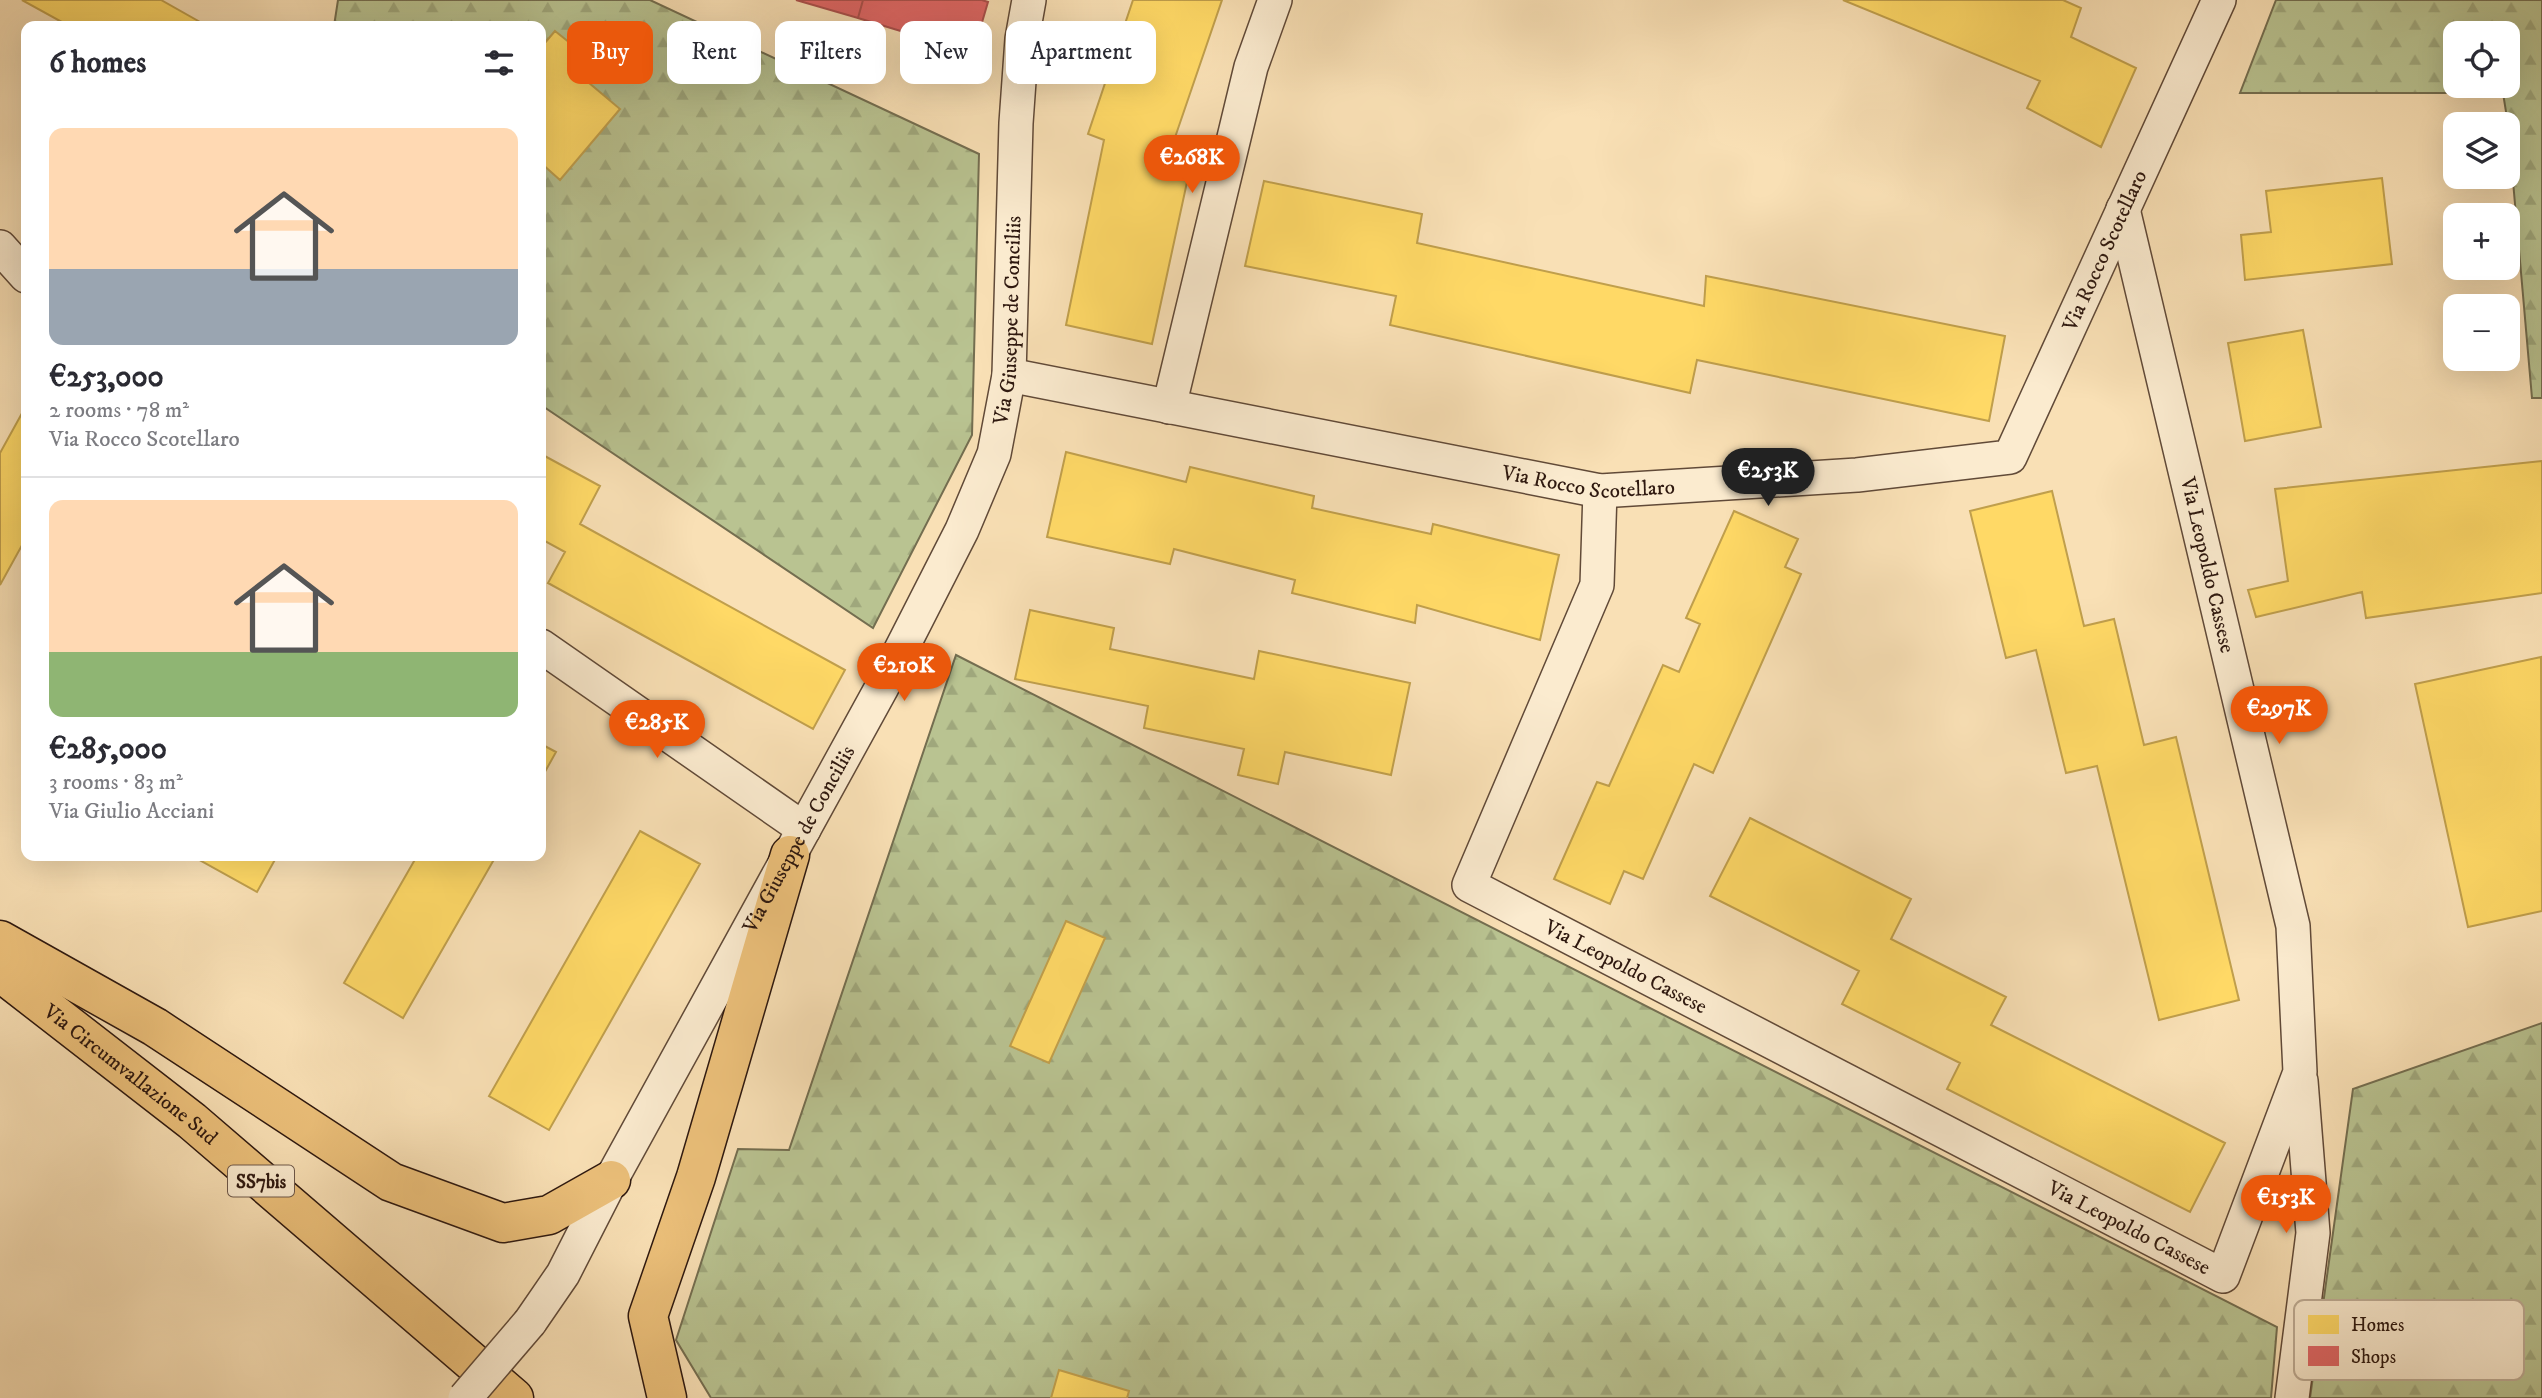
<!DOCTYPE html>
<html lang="en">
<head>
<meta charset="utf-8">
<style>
	:root { --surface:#fff; --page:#f2f2f3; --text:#2b2b33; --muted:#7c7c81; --line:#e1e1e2; --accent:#ea580c }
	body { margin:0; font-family:"IM FELL DW Pica",serif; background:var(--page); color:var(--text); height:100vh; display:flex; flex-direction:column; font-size:26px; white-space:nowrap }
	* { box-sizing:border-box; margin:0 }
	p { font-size:23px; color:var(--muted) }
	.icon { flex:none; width:38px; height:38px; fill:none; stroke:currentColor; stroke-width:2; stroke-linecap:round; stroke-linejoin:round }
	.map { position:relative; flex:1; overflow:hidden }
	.details { position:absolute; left:21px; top:21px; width:525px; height:840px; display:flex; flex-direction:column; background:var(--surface); border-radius:14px; box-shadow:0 7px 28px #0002 }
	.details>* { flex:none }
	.guide { position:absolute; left:567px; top:21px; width:665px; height:63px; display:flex; gap:14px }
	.fabs { position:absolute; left:2443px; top:21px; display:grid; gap:14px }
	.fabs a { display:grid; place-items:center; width:77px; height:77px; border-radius:14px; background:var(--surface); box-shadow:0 7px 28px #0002; font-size:35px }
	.price { position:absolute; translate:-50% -60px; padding:0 16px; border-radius:24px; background:var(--accent); color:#fff; font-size:23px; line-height:46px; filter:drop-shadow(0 2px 4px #0008) }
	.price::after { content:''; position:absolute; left:50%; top:42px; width:21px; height:16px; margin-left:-10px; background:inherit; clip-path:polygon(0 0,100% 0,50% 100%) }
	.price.active { background:#222; color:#fff }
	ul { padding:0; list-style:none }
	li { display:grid; align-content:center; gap:14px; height:371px; padding:0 28px }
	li+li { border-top:2px solid var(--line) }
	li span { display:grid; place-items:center; height:217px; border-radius:14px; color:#555 }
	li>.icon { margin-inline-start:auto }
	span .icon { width:126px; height:126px; fill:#fffc; stroke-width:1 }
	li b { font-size:30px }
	h2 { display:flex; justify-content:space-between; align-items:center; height:84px; padding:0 28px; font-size:30px }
	.chip { padding:0 24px; border-radius:14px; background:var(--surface); box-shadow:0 7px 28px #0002; font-size:24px; line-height:63px }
	.chip.active { background:var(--accent); color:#fff }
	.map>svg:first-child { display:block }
	.forest { fill:url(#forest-firs); stroke:#746e50; stroke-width:2; fill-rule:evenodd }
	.homes { fill:#ffd966; stroke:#c09f4c; stroke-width:2 }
	.shops { fill:#e06666; stroke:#ab4f4c; stroke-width:2 }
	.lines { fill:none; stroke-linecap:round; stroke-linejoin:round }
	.minor-casing { stroke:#614a38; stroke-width:36 }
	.primary-casing { stroke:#2e180f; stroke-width:41 }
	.minor { stroke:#fbebcf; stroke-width:33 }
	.primary { stroke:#ecc07a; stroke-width:38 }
	.minor-bridge-casing { stroke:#614a38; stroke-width:36; stroke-linecap:butt }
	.minor-bridge { stroke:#fbebcf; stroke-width:33 }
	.labels { text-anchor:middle; stroke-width:7; stroke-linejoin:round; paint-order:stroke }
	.shield { fill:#fbebcf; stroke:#6c5749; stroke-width:2 }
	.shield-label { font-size:19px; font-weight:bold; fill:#2e180f }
	.street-label { font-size:21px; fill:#2e180f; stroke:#fbebcf }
	.key { fill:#fbebcf; stroke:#beac95; stroke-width:2 }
	.key-label { font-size:19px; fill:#2e180f }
</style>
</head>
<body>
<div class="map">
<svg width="2542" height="1398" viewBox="0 0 2542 1398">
	<defs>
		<pattern id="forest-firs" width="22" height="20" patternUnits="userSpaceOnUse" patternTransform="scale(1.75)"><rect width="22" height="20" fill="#b9c391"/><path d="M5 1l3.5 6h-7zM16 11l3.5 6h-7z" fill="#9fa77c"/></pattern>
	</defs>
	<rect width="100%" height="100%" fill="#f9e0b5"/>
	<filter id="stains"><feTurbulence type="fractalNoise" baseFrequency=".00286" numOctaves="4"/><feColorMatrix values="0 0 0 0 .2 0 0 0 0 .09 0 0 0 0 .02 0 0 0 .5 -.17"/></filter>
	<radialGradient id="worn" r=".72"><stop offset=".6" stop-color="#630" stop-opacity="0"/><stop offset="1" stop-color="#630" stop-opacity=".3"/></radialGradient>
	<!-- forest -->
	<path class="forest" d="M338,0h312l329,154 -7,281 -99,193 -332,-223v-379h-207z
		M2276,0h266v398h-10l-24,-274 -5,-31h-263zM2455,33h53v53h-53z
		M956,655l1321,672 -6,71h-1560l-35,-58 62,-191 51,1z
		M2542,1023v375h-232l43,-309z"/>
	<!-- homes -->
	<path class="homes" d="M22,0h139l46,26h-138z
		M1133,0h89l-52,152 22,7 -40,185 -86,-19 38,-185 -16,-6z
		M1843,0h220l18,8 -10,29 65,31 -35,79 -74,-39 13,-27z
		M555,31l45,36 -12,15 32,27 -60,71 -19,-17v-122l3,3z
		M2382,178l10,86 -147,16 -4,-45 30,-3 -5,-41z
		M1264,181l158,33 -5,29 287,63 2,-30 299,60 -16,85 -292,-61 -7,33 -300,-68 6,-29 -151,-30z
		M2303,330l18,97 -76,14 -17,-98z
		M26,406v132l-26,47v-132z
		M1066,452l120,30 4,-15 124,29 -2,12 119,26 2,-10 126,31 -19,85 -123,-35 -2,18 -123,-30 3,-13 -121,-31 -4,15 -123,-27z
		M541,454l59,32 -20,38 265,146 -32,59 -265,-146 17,-31 -24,-13z
		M2542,461v132l-176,25 -4,-26 -106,25 -8,-27 40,-9 -13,-92z
		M2052,491l32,135 30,-7 30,126 32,-8 63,263 -80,20 -62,-254 -31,7 -30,-123 -30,8 -36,-147z
		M1734,511l64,28 -13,28 16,7 -88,199 -19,-9 -51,115 -19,-8 -14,33 -56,-25 43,-97 12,4 54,-121 16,7 21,-48 -14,-6z
		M1030,610l84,18 -4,21 144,30 5,-28 151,32 -19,92 -106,-23 -7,32 -40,-9 6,-26 -100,-21 4,-22 -133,-27z
		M2541,657l1,254 -74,16 -53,-243z
		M541,744l15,8 -15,27z
		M1750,818l161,81 -20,40 115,58 -15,28 234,118 -35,69 -243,-123 13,-26 -118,-59 17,-33 -149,-75z
		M640,831l60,33 -151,266 -60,-34z
		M197,856h80l-20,36 -61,-34z
		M417,856h79l-93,162 -59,-35z
		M1066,921l39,17 -56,125 -39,-17z
		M1059,1370l70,21 -2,7h-76z"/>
	<!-- shops -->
	<path class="shops" d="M796,0h67l-5,18z
		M863,0h119l6,2 -15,51 -115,-35z"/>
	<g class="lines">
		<!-- minor casing -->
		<g class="minor-casing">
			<g id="minor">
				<path d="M0,247l26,29"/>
				<path id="s1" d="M1009,375l591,116 257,-16 153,-18 209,-457"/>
				<path d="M1169,407l82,-340 24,-67"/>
				<path id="s2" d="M1600,491l-3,94 -128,300 754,391 77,-204 -7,-146 -170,-717"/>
				<path d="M541,646l263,183"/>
				<path id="s3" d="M530,1322l33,-48 48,-94 271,-493 80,-157 32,-76 15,-79 7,-252 6,-84 7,-39"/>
				<path d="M2292,1398l21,-165 -12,-152"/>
			</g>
		</g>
		<!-- primary casing -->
		<g class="primary-casing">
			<g id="primary">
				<path d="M0,940l155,87 236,155 112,41 46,-8 62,-35"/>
				<path id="s4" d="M0,972l192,149 322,277"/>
				<path d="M667,1398l-19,-82 48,-139 94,-322"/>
			</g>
		</g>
		<!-- minor -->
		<use href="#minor" class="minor"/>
		<!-- primary -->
		<use href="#primary" class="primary"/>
		<!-- minor-bridge casing -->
		<g class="minor-bridge-casing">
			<path id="minor-bridge" d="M465,1398l65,-76"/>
		</g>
		<!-- minor-bridge -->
		<use href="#minor-bridge" class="minor-bridge"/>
	</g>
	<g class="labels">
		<!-- shield labels -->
		<rect class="shield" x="228" y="1165.5" width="66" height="31" rx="5"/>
		<g class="shield-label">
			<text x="261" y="1188">SS7bis</text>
		</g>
		<!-- street labels -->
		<g class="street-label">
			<text dy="7" stroke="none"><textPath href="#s1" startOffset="1241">Via Rocco Scotellaro</textPath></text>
			<text dy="7" stroke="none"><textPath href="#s3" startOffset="1120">Via Giuseppe de Conciliis</textPath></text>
			<text dy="7" stroke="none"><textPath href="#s1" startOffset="590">Via Rocco Scotellaro</textPath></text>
			<text transform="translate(2208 565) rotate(77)" y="7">Via Leopoldo Cassese</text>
			<text dy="7" stroke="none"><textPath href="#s3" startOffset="553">Via Giuseppe de Conciliis</textPath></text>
			<text dy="7" stroke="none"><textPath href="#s2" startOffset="597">Via Leopoldo Cassese</textPath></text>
			<text dy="7" stroke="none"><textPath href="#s4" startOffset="166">Via Circumvallazione Sud</textPath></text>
			<text dy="7" stroke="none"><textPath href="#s2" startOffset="1164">Via Leopoldo Cassese</textPath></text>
		</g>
	</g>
	<!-- legend -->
	<rect x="2294" y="1300" width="230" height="80" rx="10" class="key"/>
	<rect x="2308" y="1315" width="31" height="19" fill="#ffd966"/>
	<rect x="2308" y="1346" width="31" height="20" fill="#e06666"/>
	<g class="key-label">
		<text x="2351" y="1331">Homes</text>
		<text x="2351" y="1363">Shops</text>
	</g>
	<rect width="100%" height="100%" filter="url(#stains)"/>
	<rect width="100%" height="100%" fill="url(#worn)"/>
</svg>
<div class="fabs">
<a><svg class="icon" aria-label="locate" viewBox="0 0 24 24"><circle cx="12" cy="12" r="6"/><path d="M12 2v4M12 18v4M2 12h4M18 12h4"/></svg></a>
<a><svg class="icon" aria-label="layers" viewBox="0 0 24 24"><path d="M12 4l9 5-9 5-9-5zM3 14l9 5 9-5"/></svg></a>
<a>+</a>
<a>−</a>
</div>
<b class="price" style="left:1192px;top:195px">€268K</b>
<b class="price active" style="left:1768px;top:508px">€253K</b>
<b class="price" style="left:904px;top:703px">€210K</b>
<b class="price" style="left:2279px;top:746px">€297K</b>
<b class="price" style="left:657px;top:760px">€285K</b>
<b class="price" style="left:2286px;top:1235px">€153K</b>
<div class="guide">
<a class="chip active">Buy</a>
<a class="chip">Rent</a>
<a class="chip">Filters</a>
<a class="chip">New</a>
<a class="chip">Apartment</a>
</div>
<section class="details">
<h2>6 homes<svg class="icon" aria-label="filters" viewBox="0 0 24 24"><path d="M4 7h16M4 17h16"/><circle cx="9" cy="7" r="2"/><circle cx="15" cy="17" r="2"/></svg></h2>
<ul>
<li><span style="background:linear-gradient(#ffd9b3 65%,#9aa5b1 0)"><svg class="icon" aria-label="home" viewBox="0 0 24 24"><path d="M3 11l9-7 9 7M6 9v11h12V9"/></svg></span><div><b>€253,000</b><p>2 rooms · 78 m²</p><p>Via Rocco Scotellaro</p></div></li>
<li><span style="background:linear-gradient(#ffd9b3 70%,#8fb573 0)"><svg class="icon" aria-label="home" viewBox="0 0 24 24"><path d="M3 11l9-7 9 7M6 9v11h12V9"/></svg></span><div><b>€285,000</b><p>3 rooms · 83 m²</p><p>Via Giulio Acciani</p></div></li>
</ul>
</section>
</div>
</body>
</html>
